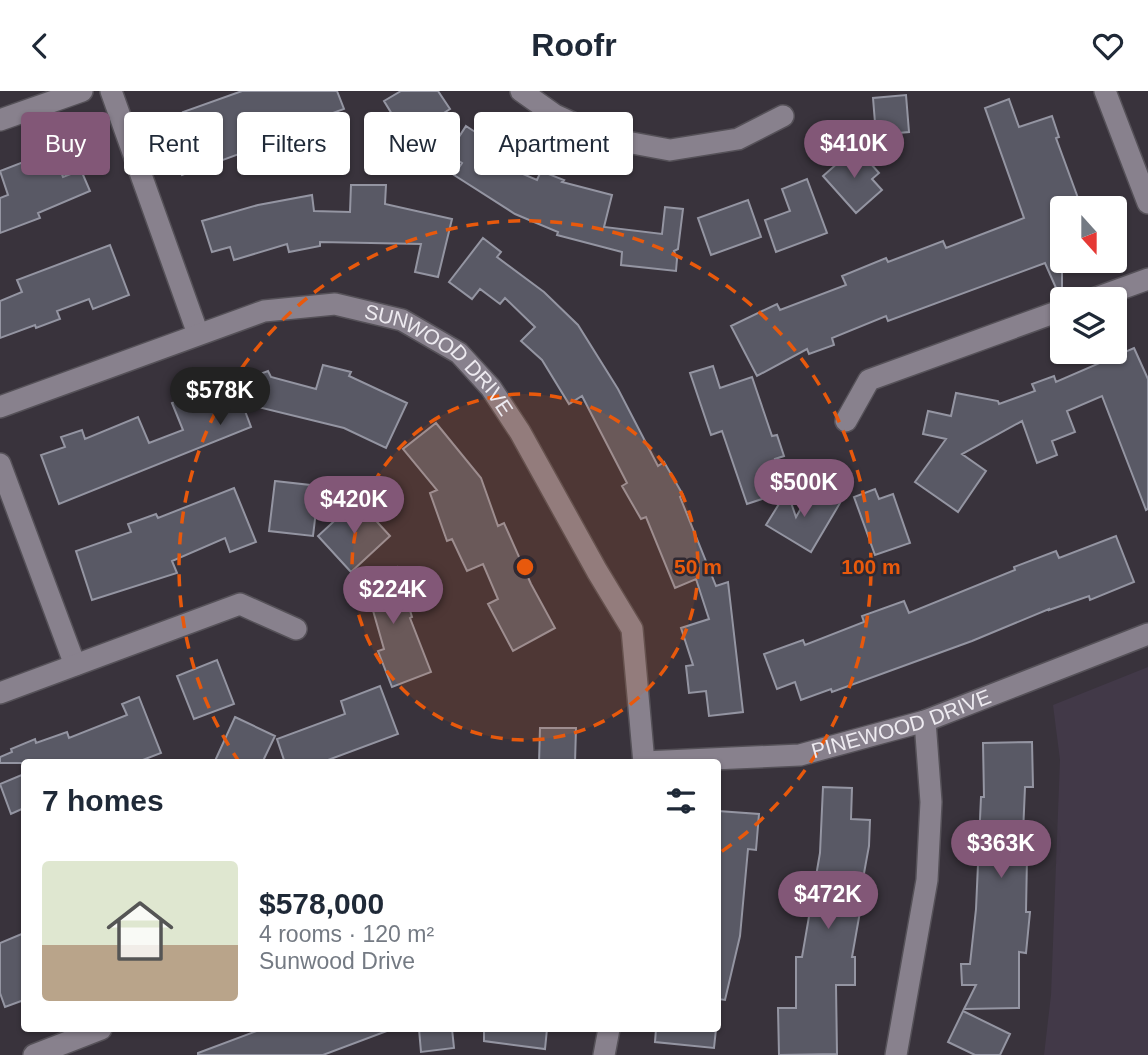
<!DOCTYPE html>
<html lang="en">
<head>
<meta charset="utf-8">
<style>
	:root { --surface:#fff; --page:#f2f2f3; --text:#1f2937; --muted:#747a83; --accent:#825777 }
	body { margin:0; font-family:Arial,sans-serif; background:var(--page); color:var(--text); height:100vh; display:flex; flex-direction:column; font-size:26px; white-space:nowrap }
	* { box-sizing:border-box; margin:0 }
	p { font-size:23px; color:var(--muted) }
	.icon { flex:none; width:38px; height:38px; fill:none; stroke:currentColor; stroke-width:2; stroke-linecap:round; stroke-linejoin:round }
	.map { position:relative; flex:1; overflow:hidden }
	.sheet { position:absolute; left:21px; top:668px; width:700px; height:273px; display:flex; flex-direction:column; background:var(--surface); border-radius:7px; box-shadow:0 2px 5px #0004 }
	.sheet>* { flex:none }
	.banner { position:absolute; left:21px; top:21px; width:700px; height:63px; display:flex; gap:14px }
	.needle { width:46px; rotate:159deg }
	.buttons { position:absolute; left:1050px; top:105px; display:grid; gap:14px }
	.buttons a { display:grid; place-items:center; width:77px; height:77px; border-radius:7px; background:var(--surface); box-shadow:0 2px 5px #0004; font-size:35px }
	.price { position:absolute; translate:-50% -60px; padding:0 16px; border-radius:24px; background:var(--accent); color:#fff; font-size:23px; line-height:46px; filter:drop-shadow(0 2px 4px #0008) }
	.price::after { content:''; position:absolute; left:50%; top:42px; width:21px; height:16px; margin-left:-10px; background:inherit; clip-path:polygon(0 0,100% 0,50% 100%) }
	.price.current { background:#222; color:#fff }
	ul { padding:0; list-style:none }
	li { display:flex; align-items:center; gap:21px; height:175px; padding:0 21px }
	li span { display:grid; place-items:center; flex:none; width:196px; height:140px; border-radius:7px; color:#555 }
	li>.icon { margin-inline-start:auto }
	span .icon { width:84px; height:84px; fill:#fffc; stroke-width:1 }
	li b { font-size:30px }
	h2 { display:flex; justify-content:space-between; align-items:center; height:84px; padding:0 21px; font-size:30px }
	.pill { padding:0 24px; border-radius:7px; background:var(--surface); box-shadow:0 2px 5px #0004; font-size:24px; line-height:63px }
	.pill.current { background:var(--accent); color:#fff }
	header { display:flex; justify-content:space-between; align-items:center; height:91px; padding:0 21px; background:var(--surface); font-size:32px; font-weight:800 }
	.map>svg:first-child { display:block }
	.built { fill:#423948 }
	.building { fill:#595965; stroke:#9495a2; stroke-width:2 }
	.lines { fill:none; stroke-linecap:round; stroke-linejoin:round }
	.minor-casing { stroke:#555158; stroke-width:24 }
	.minor { stroke:#88818d; stroke-width:21 }
	.ring { fill:none; stroke:#e8590c; stroke-width:3.5; stroke-dasharray:12 9 }
	.labels { text-anchor:middle; stroke-width:5; stroke-linejoin:round; paint-order:stroke }
	.street-label { font-size:21px; fill:#edeaf0; stroke:#2f2932 }
	.centre { fill:#e8590c; stroke:#2f2932; stroke-width:3.5 }
	.ring-label { font-size:21px; text-anchor:middle; font-weight:bold; fill:#e8590c; stroke:#2f2932; stroke-width:5; stroke-linejoin:round; paint-order:stroke }
</style>
</head>
<body>
<header><svg class="icon" aria-label="back" viewBox="0 0 24 24"><path d="M15 5l-7 7 7 7"/></svg>Roofr<svg class="icon" aria-label="heart" viewBox="0 0 24 24"><path d="M12 20l-8-8c-3-5 5-10 8-4 3-6 11-1 8 4z"/></svg></header>
<div class="map">
<svg width="1148" height="964" viewBox="0 0 1148 964">
	<rect width="100%" height="100%" fill="#39333c"/>
	<!-- built -->
	<path class="built" d="M1148,576v388h-104l7,-60 9,-235 -7,-55z"/>
	<!-- building -->
	<path class="building" d="M242,0h95l7,18 -61,22 2,6 -103,38 -18,-49 21,-9 -2,-5z
		M401,0h37l12,18 -44,28 -22,-36z
		M906,4l3,37 -33,3 -3,-37z
		M1009,8l10,28 33,-11 7,21 -3,1 22,60 -16,5v94h-2l-15,-34 -157,58 -2,-5 -54,22 2,7 -25,9 -2,-5 -50,27 -26,-50 46,-22 3,6 66,-25 -4,-9 44,-18 2,4 55,-21 3,7 78,-30 -39,-110z
		M466,35l37,24 -8,12 42,18 4,-9 23,9 -2,2 50,13 -8,32 58,7 3,-27 18,2 -5,40 -4,2 3,8 -1,12 -55,-6 1,-13 -65,-17 1,-3 -43,-18 -61,-39 8,-12 -14,-9z
		M856,56l23,26 -7,6 10,11 -26,23 -33,-37z
		M52,60l11,26 18,-7 9,21 -52,22 2,5 -40,15v-35l8,-3 -8,-24z
		M807,88l20,54 -51,19 -11,-32 25,-9 -8,-22z
		M351,94h35l-1,19 67,15 -14,58 -23,-5 6,-28 -101,-2v4l-31,6 -2,-8 -53,16 -4,-13 -18,5 -10,-31 56,-16 54,-10 2,16 36,1z
		M748,109l13,37 -50,18 -13,-37z
		M483,147l18,14 -4,5 47,35 34,33 40,64 40,77 6,-4 19,33 -3,2 36,89 12,-4 15,130 -34,4 -3,-25 -17,2 -3,-27 7,-1 -12,-37 28,-9 -13,-40 -21,9 -29,-71 -5,2 -19,-33 5,-3 -45,-87 -13,8 -27,-44 -21,-19 14,-14 -30,-29 -5,6 -20,-15 -8,10 -23,-17z
		M110,154l19,50 -36,14 -4,-10 -32,12 3,8 -24,9 -1,-3 -35,13v-37l22,-9 -5,-12z
		M1134,257l14,31v130l-2,1 -44,-114 -35,15 8,21 -23,9 5,14 -20,8 -15,-42 -60,33 24,17 -28,41 -43,-30 31,-43 -23,-5 5,-23 23,5 5,-23 42,8 1,3 36,-13 -3,-7 22,-8 2,6z
		M323,274l28,7 -2,4 58,27 -21,45 -42,-20 -102,-25 9,24 -192,77 -18,-49 24,-8 -4,-10 21,-7 3,9 53,-22 11,26 34,-13 -11,-27 28,-10 2,3 66,-25 3,6 45,12z
		M713,275l7,22 32,-11 20,59 5,-1 7,21 -9,3 11,32 -39,13 -25,-73 -11,4 -21,-62z
		M436,332l45,55 17,48 6,-3 27,61 24,44 -42,23 -25,-47 10,-5 -15,-35 -16,7 -15,-32 -5,2 -17,-48 7,-3 -34,-41z
		M275,390l44,5 -6,50 -44,-5z
		M234,397l22,54 -26,10 -5,-14 -53,23 5,12 -85,27 -16,-49 55,-19 -3,-8 28,-10 2,4z
		M813,397l27,15 -29,49 -45,-27 21,-34 9,26z
		M875,398l4,10 14,-5 17,49 -35,12 -21,-58z
		M357,409l33,36 -39,36 -33,-36z
		M1116,445l18,46 -44,18 -1,-4 -40,14v-1l-77,32 -140,51 -1,-3 -30,11 -6,-18 -18,7 -13,-35 39,-14 2,5 59,-23 -2,-6 42,-15 5,12 106,-43 -1,-3 42,-16 3,7z
		M397,476l15,50 -2,1 21,54 -39,15 -14,-36 6,-2 -14,-49 -12,4 -7,-23z
		M217,569l17,44 -40,15 -17,-43z
		M380,595l18,48 -78,29h-35l-8,-24 68,-25 -4,-13z
		M139,606l22,56 -26,10h-135v-6l12,-5 -1,-3 24,-10 1,4 31,-11 2,6 58,-23 -5,-11z
		M235,626l40,19 -13,27h-48z
		M540,637h36l-1,35h-36z
		M1032,651l1,45h-8l-3,70h5l-1,55h4l-4,41 -7,-1v56l-55,1 12,-24h-14l-1,-21h9l6,-55 5,-112h3l-1,-54z
		M24,683v34l-13,6 -11,-30z
		M823,696l29,1 -1,31 19,1 -1,26 -11,60h3l-9,51h3v28h-19l1,69 -58,1 -1,-47h18v-51h6l18,-104z
		M718,720l41,3 -3,36 -8,-1 -8,87 -15,64 -7,-1z
		M24,842v67l-19,7 -5,-14v-50z
		M963,920l47,23 -10,21h-25l-27,-13z
		M262,938h124l1,2 -64,24h-125v-2z
		M419,938h33l2,19 -33,4z
		M484,938h63l-2,20 -61,-8z
		M656,938h60l-2,19 -59,-6z"/>
	<g class="lines">
		<!-- minor casing -->
		<g class="minor-casing">
			<g id="minor">
				<path d="M111,0l87,243"/>
				<path d="M521,0l34,24 50,23 65,12 68,-11 45,-23"/>
				<path d="M1105,0l43,112"/>
				<path d="M0,29l82,-29"/>
				<path d="M1093,208l55,-20"/>
				<path id="s1" d="M0,316l264,-96 71,-7 67,16 57,33 32,35 29,44 77,139 35,58 12,134"/>
				<path d="M846,330l23,-41 193,-70"/>
				<path d="M0,373l75,201"/>
				<path d="M0,602l240,-89 56,25"/>
				<path id="s2" d="M644,671l156,-7 125,-34 223,-87"/>
				<path d="M34,964l67,-26"/>
				<path d="M604,964l5,-26"/>
				<path d="M896,964l31,-175 4,-78 -6,-81"/>
			</g>
		</g>
		<!-- minor -->
		<use href="#minor" class="minor"/>
	</g>
	<!-- distance rings -->
	<circle cx="525" cy="476" r="173" fill="#e8590c" fill-opacity=".12"/>
	<g class="ring">
		<circle cx="525" cy="476" r="173"/>
		<path d="M240 672A346 346 0 1 1 718 763"/>
	</g>
	<g class="labels">
		<!-- street labels -->
		<g class="street-label">
			<text dy="7" stroke="none"><textPath href="#s1" startOffset="474">SUNWOOD DRIVE</textPath></text>
			<text dy="7" stroke="none"><textPath href="#s2" startOffset="262">PINEWOOD DRIVE</textPath></text>
		</g>
	</g>
	<circle cx="525" cy="476" r="10" class="centre"/>
	<g class="ring-label">
		<text x="698" y="483">50 m</text>
		<text x="871" y="483">100 m</text>
	</g>
</svg>
<div class="buttons">
<a><svg class="needle" viewBox="-14 -14 28 28"><path d="M0-13l5 13h-10z" fill="#e53935"/><path d="M0 13l5-13h-10z" fill="#747a83"/></svg></a>
<a><svg class="icon" aria-label="layers" viewBox="0 0 24 24"><path d="M12 4l9 5-9 5-9-5zM3 14l9 5 9-5"/></svg></a>
</div>
<b class="price" style="left:854px;top:89px">$410K</b>
<b class="price current" style="left:220px;top:336px">$578K</b>
<b class="price" style="left:804px;top:428px">$500K</b>
<b class="price" style="left:354px;top:445px">$420K</b>
<b class="price" style="left:393px;top:535px">$224K</b>
<b class="price" style="left:1001px;top:789px">$363K</b>
<b class="price" style="left:828px;top:840px">$472K</b>
<div class="banner">
<a class="pill current">Buy</a>
<a class="pill">Rent</a>
<a class="pill">Filters</a>
<a class="pill">New</a>
<a class="pill">Apartment</a>
</div>
<section class="sheet">
<h2>7 homes<svg class="icon" aria-label="filters" viewBox="0 0 24 24"><path d="M4 7h16M4 17h16"/><circle cx="9" cy="7" r="2"/><circle cx="15" cy="17" r="2"/></svg></h2>
<ul>
<li><span style="background:linear-gradient(#dfe7d0 60%,#b9a48a 0)"><svg class="icon" aria-label="home" viewBox="0 0 24 24"><path d="M3 11l9-7 9 7M6 9v11h12V9"/></svg></span><div><b>$578,000</b><p>4 rooms · 120 m²</p><p>Sunwood Drive</p></div></li>
</ul>
</section>
</div>
</body>
</html>
